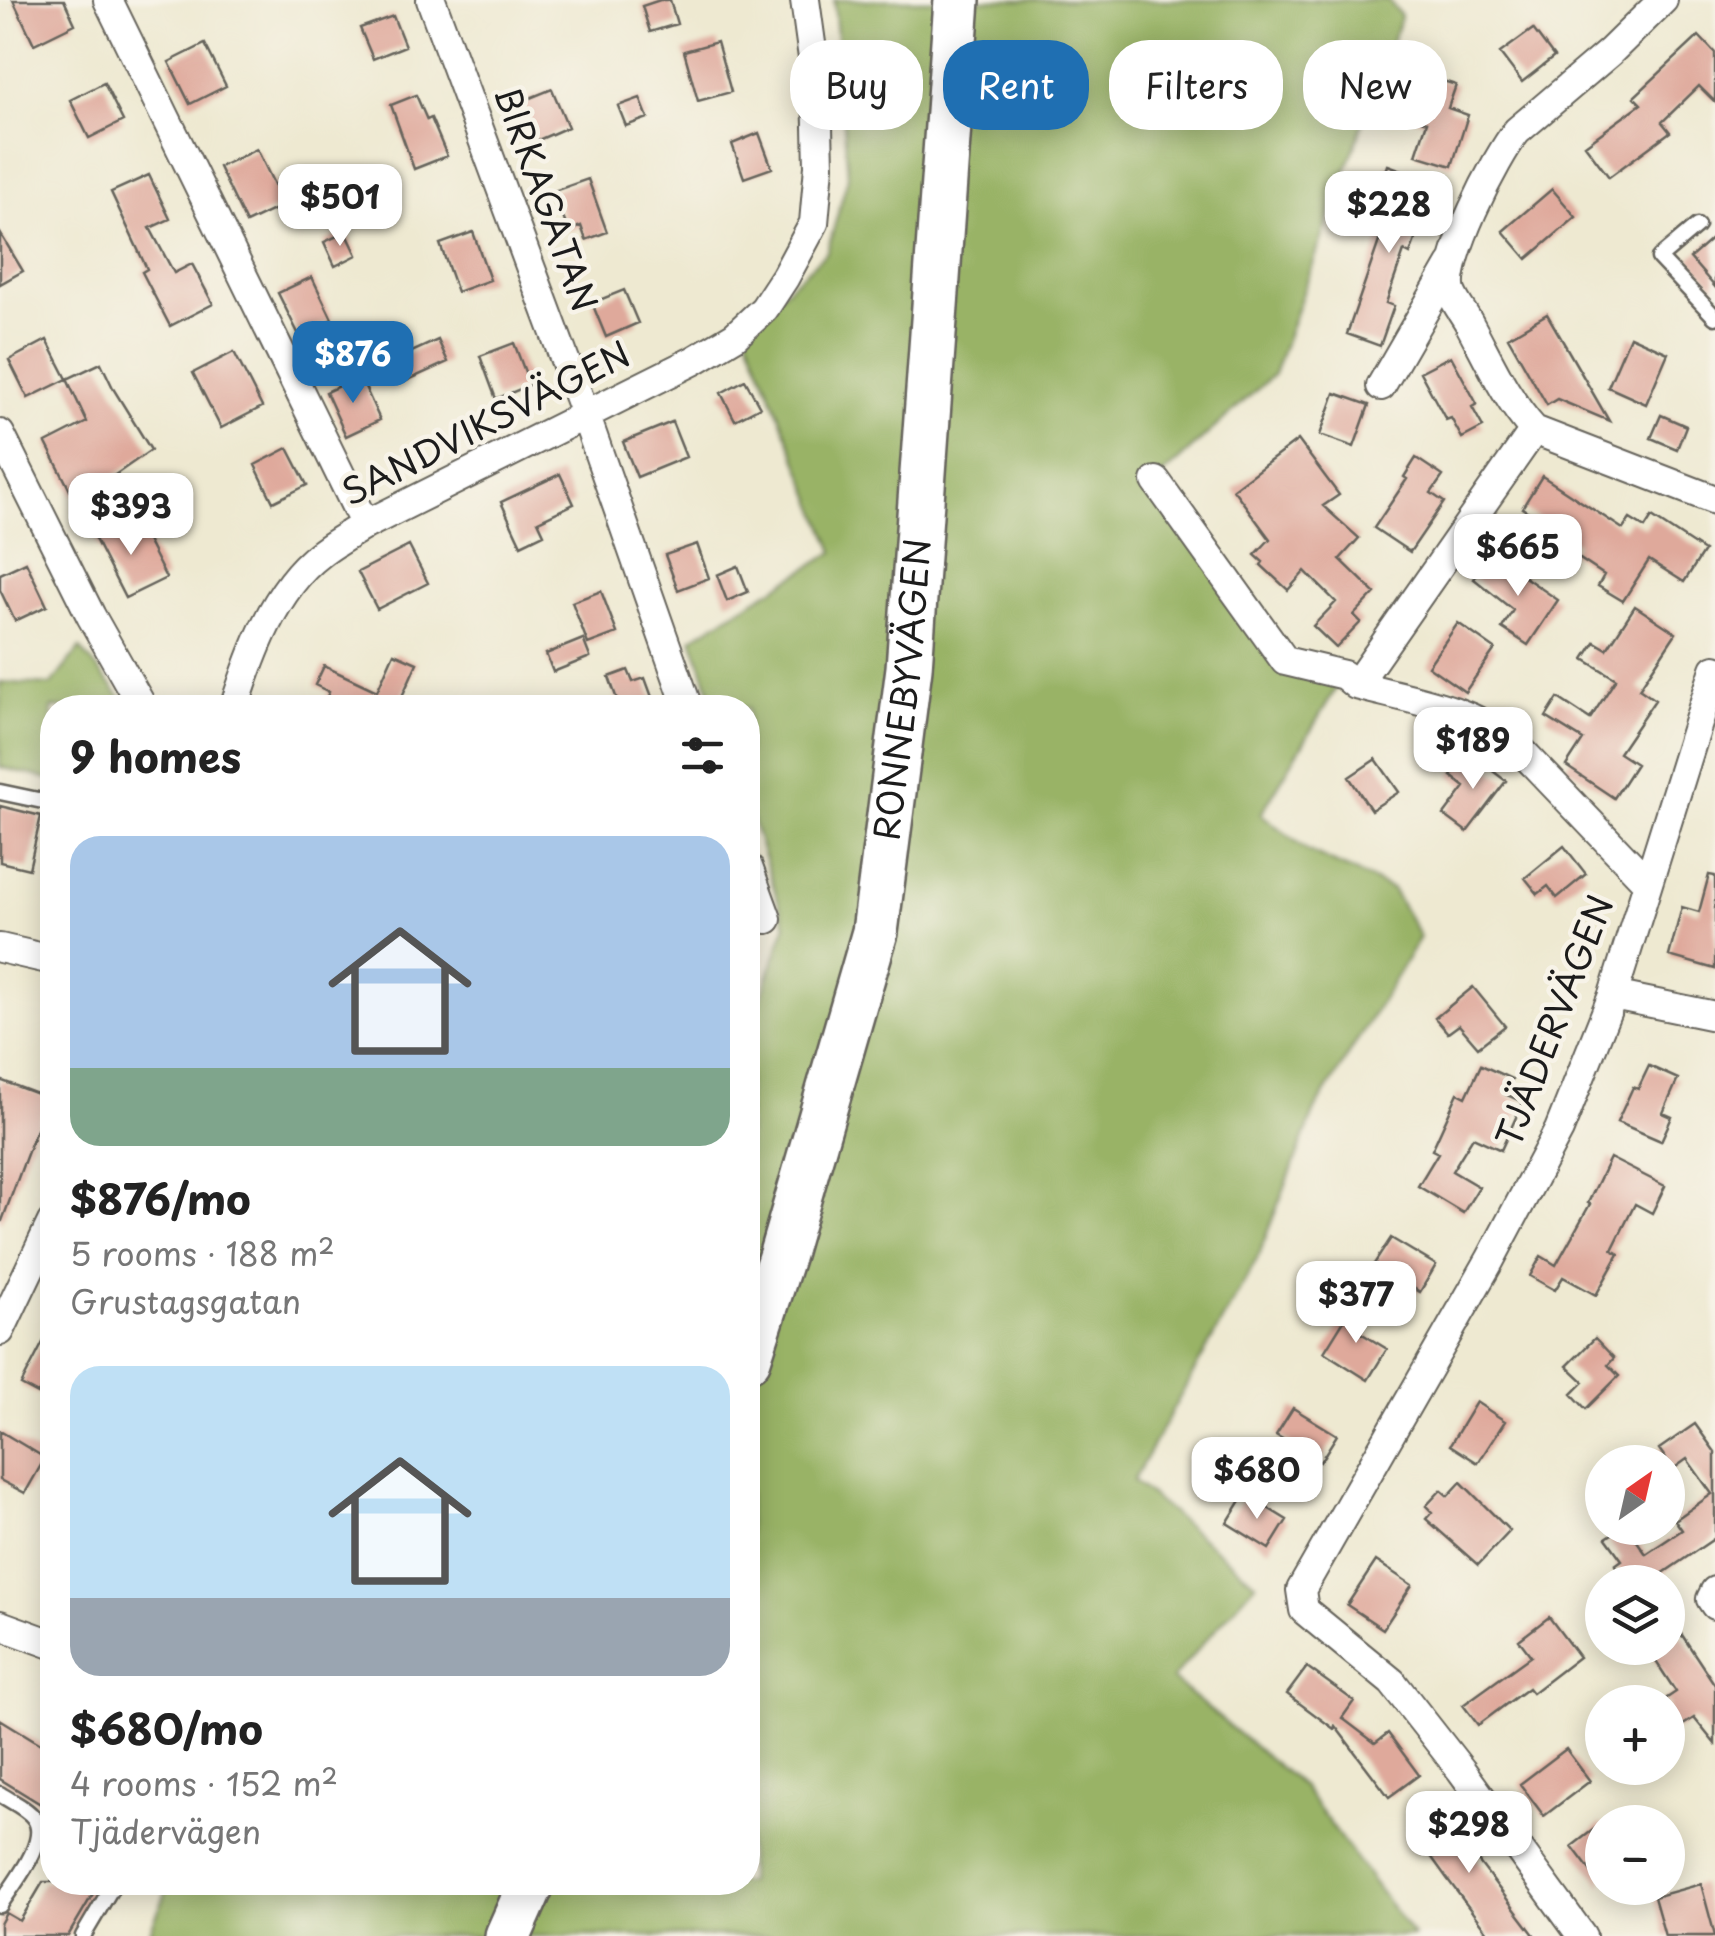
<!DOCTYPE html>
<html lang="en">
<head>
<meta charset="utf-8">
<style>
	:root { --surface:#fff; --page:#f2f2f2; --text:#222; --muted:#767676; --accent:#1f6fb2 }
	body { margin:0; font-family:"Playpen Sans",sans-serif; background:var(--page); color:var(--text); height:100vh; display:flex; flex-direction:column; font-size:38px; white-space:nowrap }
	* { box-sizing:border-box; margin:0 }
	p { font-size:32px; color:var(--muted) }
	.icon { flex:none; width:55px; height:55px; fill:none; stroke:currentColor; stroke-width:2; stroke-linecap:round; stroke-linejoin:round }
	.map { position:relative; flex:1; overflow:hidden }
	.sheet { position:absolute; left:40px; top:695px; width:720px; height:1200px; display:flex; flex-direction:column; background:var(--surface); border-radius:40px; box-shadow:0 5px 25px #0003 }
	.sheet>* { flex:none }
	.top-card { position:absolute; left:790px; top:40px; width:775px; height:90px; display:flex; gap:20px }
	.needle { width:65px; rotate:34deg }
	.controls { position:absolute; left:1585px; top:1445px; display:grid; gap:20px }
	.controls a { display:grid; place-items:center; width:100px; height:100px; border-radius:50%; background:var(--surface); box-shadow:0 5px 25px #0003; font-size:50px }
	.price { position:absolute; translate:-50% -85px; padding:0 22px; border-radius:20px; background:#fff; color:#222; font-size:32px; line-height:65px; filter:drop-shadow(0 2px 5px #0008) }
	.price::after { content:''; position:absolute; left:50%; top:60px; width:30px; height:22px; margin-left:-15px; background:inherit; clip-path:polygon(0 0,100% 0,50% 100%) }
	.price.active { background:var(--accent); color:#fff }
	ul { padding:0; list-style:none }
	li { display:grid; align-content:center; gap:20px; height:530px; padding:0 30px }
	li span { display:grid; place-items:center; height:310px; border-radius:30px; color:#555 }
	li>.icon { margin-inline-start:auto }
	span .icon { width:180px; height:180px; fill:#fffc; stroke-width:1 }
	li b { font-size:42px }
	h2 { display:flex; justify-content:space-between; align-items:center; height:120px; padding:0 30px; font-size:42px }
	.pill { padding:0 35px; border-radius:40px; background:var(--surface); box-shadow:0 5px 25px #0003; font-size:35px; line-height:90px }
	.pill.active { background:var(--accent); color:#fff }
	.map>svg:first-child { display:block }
	.forest { fill:#99b366; stroke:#5a6841; stroke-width:2.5 }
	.building { fill:#dfa99b }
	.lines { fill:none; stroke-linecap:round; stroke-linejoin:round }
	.service-casing { stroke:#66645b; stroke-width:19 }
	.minor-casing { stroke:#66645b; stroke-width:32 }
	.primary-casing { stroke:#66645b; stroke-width:50 }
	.service { stroke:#fff; stroke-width:14 }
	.minor { stroke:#fff; stroke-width:28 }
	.primary { stroke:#fff; stroke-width:45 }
	.labels { text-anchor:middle; stroke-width:9; stroke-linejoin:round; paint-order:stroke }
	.street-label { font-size:35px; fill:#1c1c1c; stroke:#f7f3e8 }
</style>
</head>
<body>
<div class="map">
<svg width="1715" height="1936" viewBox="0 0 1715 1936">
	<rect width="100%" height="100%" fill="#f7f3e8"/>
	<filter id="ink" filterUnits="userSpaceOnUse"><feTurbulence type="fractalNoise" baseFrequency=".01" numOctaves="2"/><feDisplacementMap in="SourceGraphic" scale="20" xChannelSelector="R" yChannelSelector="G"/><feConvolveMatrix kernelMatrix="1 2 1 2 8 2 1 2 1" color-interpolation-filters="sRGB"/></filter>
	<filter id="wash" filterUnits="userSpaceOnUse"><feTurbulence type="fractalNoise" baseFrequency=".0048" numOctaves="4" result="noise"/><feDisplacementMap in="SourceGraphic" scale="40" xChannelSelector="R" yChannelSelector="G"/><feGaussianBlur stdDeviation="2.25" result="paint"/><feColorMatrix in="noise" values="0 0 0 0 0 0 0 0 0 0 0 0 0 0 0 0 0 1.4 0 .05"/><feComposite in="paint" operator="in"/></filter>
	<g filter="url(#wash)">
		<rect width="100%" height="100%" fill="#eee9d1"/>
		<!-- forest -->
		<path class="forest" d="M834,0h554l13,16 -127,358 -118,107 129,180 59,14 -83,139 47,37 84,38 28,48 -105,173 -58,149 -124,222 123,102 -84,96 130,107 111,150h-1265l22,-53 578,-1v-846l38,-111 -38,-118v-99l-33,-1 -23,-69 142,-86 -90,-225 83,-75 21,-75z
			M80,648l49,59 -77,1v72l-52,-13v-85l51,3z"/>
		<g id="blocks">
			<!-- building -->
			<path class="building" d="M13,0h51l11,24 -41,20z
				M660,0h10l7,24 -27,8 -8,-26z
				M393,16l12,30 -32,13 -13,-31z
				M1533,29l21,28 -32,25 -22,-29z
				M1699,36l16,17v49l-16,-16 -37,36 8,10 -61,45 -24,-32 56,-41 -7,-7z
				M717,42l14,50 -33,9 -14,-50z
				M205,44l21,42 -36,18 -21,-42z
				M1427,76l29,9 -8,23 20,7 -16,51 -36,-11 11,-33 -13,-4z
				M104,83l19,38 -34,17 -19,-38z
				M552,89l16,38 -32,14 -16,-39z
				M416,95l11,25 4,-2 16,38 -33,13 -23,-64z
				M640,98l8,20 -22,8 -8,-20z
				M759,133l13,35 -28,10 -12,-34z
				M257,149l27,56 -38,18 -27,-56z
				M1388,165l33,12 -7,20 14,6 -18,51 -6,-3 -18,52 8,3 -14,40 -33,-12 49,-142 -15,-6z
				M149,175l21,44 -20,9 24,45 18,-9 21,40 -43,22 -28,-54 5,-3 -36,-77z
				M588,179l19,53 -21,8 -5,-14 -13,5 -14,-40z
				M1552,189l24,28 -49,42 -24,-28z
				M346,232l11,23 -22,11 -11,-24z
				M473,232l17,48 -33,12 -17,-48z
				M0,233l23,38 -23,13z
				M1715,236v51l-25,-29z
				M312,277l20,42 -33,16 -21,-42z
				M624,290l14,33 -32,14 -14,-34z
				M1547,314l62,107 -52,-22 -10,6 -39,-68z
				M1630,336l38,17 -22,51 -38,-17z
				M47,340l20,39 -39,19 -19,-38z
				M438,340l10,22 -42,19 -10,-22z
				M514,343l16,42 -34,14 -16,-43z
				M234,352l28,55 -41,21 -28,-55z
				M1451,356l26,48 -5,3 11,20 -21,11 -11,-20 -5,2 -26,-48z
				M101,363l13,27 37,60 -36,25 -42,21 -27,-53 41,-21 -20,-43z
				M360,376l20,44 -34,16 -20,-44z
				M745,380l15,27 -25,13 -14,-27z
				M1335,393l34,12 -15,42 -34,-12z
				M1661,415l25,11 -9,23 -26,-11z
				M672,422l14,35 -49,20 -14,-35z
				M1298,440l41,55 -16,11 36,32 -19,21 35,34 -21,22 7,7 -25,26 -23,-22 23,-24 -31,-31 -17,19 -27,-25 2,-3 -8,-7 15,-16 -37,-50z
				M288,448l19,37 -34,17 -18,-37z
				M1416,458l27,18 -12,17 13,9 -34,50 -36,-24 33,-49 -3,-2z
				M560,474l14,30 -36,17 6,13 -23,11 -20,-43z
				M1542,476l81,53 7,-10 15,9 7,-11 52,34 -20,31 -35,-22 -26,41 -25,-15 6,-11 -33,-22 6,-10 -55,-35z
				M136,519l30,59 -41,20 -30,-59z
				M697,544l12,34 -31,12 -13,-35z
				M409,546l19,37 -51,26 -19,-37z
				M1488,558l19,13 3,-4 48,33 -30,45 -26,-17 11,-18 -39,-31z
				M26,562l21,44 -32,15 -15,-31v-16z
				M738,566l10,26 -21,9 -10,-26z
				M601,591l16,42 -29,11 -16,-42z
				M1635,606l41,27 -37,56 16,11 -36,53 17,11 -22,34 -48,-32 17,-26 -37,-23 12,-19 32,21 26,-40 -32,-20 11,-17 12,7z
				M1458,623l37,26 -30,43 -37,-26z
				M583,639l7,18 -37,15 -7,-18z
				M394,653l23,10 -17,38 13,7h-91l7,-16 -14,-7 9,-19 53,25z
				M628,670l5,12 12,-4 11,30h-36l-11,-31z
				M1469,753l37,28 -39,51 -23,-17 21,-28 -14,-11z
				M1376,759l23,33 -28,18 -22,-33z
				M0,806l41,10 -12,53 -29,-7z
				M1564,846l22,28 -29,24 -9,-12 -10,8 -13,-16z
				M1709,875l6,1v93l-46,-13 13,-49 17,5z
				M1473,987l32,39 -27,21 -19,-22 -11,8 -13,-15z
				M1481,1065l31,14 -7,15 18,8 -22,48 -28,-13 -21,34 27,16 -16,26 -45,-27 20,-33 -6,-3 26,-57 8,4z
				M1649,1066l29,13 -15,34 9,4 -11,24 -44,-19 16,-35 5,2z
				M0,1080l48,18 -46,123h-2z
				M1610,1158l55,28 -13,27 -17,-9 -23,46 7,4 -23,41 -33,-18 -8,13 -25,-14 11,-20 15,9 34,-61 -2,-1z
				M1391,1238l45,27 -16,27 -46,-28z
				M1352,1307l17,11 -10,14 28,17 -19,31 -44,-28z
				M52,1325v65l-9,-5 -5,9 -17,-9z
				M1595,1338l19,20 -6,7 11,11 -33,33 -14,-15 12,-12 -17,-16z
				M1476,1402l29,19 -27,42 -28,-18z
				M1293,1408l44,27 -17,27 -44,-27z
				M1695,1424l20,28v86l-65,44h-23l-12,-17 7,-5 -16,-22 15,-10h7l18,26 36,-24 -7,-10 37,-26 -25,-35 -14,10 -14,-20z
				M0,1431l45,27 -20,35 -25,-13z
				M1461,1482l49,49 -32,34 -52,-46 6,-7 -6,-6 15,-16 7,6z
				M1245,1494l42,26 -18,29 -42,-26z
				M1376,1561l36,24 -29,44 -36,-24z
				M1549,1617l30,40 -47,36 -4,-5 -50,37 -15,-20 68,-49 -12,-16z
				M1682,1635l33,50v59l-21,-26 -17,11 -9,-14v-13h-7l15,-10 -25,-38 17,-6v-4z
				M1307,1667l47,34 -12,17 33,25 13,-10 31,42 -30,22 -54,-71 -1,3 -47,-35z
				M0,1719l52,32v60l-52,-32z
				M1566,1749l24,32 -46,35 -24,-32z
				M1441,1806l31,47 63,83h-45l-44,-59 -36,-50z
				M1602,1823v63l-30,-40z
				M43,1882h57l-32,54h-68v-12l6,-11 14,8z
				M1701,1884l14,52h-50l-11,-39z"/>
		</g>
	</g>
	<g filter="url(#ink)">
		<use href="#blocks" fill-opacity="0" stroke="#66645b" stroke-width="2.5"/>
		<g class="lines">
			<!-- service casing -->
			<g class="service-casing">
				<path id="service" d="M1697,226l-38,32 56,59
					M0,792l52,11
					M0,1794c10,7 27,14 34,24 17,22 -22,67 -34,87
					M83,1936l32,-54"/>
			</g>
			<!-- minor casing -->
			<g class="minor-casing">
				<path id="minor" d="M108,0l257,525
					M431,0l154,414 103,294
					M1663,0l-53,52 -93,79c-21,26 -75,131 -66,161 4,11 14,23 19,33 20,37 36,74 64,105l181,70
					M1381,386l70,-121
					M0,434l91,182 52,92
					M1156,481l129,180 59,14 12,10 178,-255
					M1356,685c57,15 111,22 158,58l134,140
					M234,708c17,-53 40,-119 86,-154 14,-11 30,-20 45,-29l328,-164 42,-25 29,-27 21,-32 29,-54 5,-57 -2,-79 -12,-87
					M748,867l19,52
					M0,948l52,12
					M1613,995l102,21
					M0,1331l52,-109
					M1715,1591l-4,8 4,6
					M0,1625l52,19
					M1582,1936l-121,-166 -69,-88 -88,-72 -3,-20 189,-330 69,-130 54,-135 102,-326"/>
			</g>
			<!-- primary casing -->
			<g class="primary-casing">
				<g id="primary">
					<path id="s1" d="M748,1359l34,-105 93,-322 34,-264 48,-668"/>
					<path d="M508,1936l24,-54"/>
				</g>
			</g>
			<!-- service -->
			<use href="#service" class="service"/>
			<!-- minor -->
			<use href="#minor" class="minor"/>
			<!-- primary -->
			<use href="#primary" class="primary"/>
		</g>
	</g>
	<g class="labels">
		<!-- street labels -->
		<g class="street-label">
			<text transform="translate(545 199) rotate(70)" y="12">BIRKAGATAN</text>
			<text transform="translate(486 424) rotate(-27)" y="12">SANDVIKSVÄGEN</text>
			<text dy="12" stroke="none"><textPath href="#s1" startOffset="690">RONNEBYVÄGEN</textPath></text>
			<text transform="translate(1555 1021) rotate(-69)" y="12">TJÄDERVÄGEN</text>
		</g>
	</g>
</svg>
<div class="controls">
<a><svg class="needle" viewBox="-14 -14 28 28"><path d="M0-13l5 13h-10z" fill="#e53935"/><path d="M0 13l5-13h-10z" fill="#767676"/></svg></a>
<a><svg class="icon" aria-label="layers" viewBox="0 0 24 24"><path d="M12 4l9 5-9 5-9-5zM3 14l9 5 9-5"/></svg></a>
<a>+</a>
<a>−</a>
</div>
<b class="price" style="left:340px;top:249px">$501</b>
<b class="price" style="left:1389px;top:256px">$228</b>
<b class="price active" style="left:353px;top:406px">$876</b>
<b class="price" style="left:131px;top:558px">$393</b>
<b class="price" style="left:1518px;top:599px">$665</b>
<b class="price" style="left:1473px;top:792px">$189</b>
<b class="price" style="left:1356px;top:1346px">$377</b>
<b class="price" style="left:1257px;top:1522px">$680</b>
<b class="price" style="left:1469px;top:1876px">$298</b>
<div class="top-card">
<a class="pill">Buy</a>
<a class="pill active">Rent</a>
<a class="pill">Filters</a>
<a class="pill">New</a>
</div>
<section class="sheet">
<h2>9 homes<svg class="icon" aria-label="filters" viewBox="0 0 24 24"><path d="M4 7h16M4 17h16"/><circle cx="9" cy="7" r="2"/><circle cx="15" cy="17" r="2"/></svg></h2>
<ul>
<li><span style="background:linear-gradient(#a9c7e8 75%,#7fa58c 0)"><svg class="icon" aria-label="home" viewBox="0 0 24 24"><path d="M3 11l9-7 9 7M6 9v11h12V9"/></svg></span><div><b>$876/mo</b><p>5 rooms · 188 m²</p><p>Grustagsgatan</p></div></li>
<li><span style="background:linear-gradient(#bfe0f5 75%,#9aa5b1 0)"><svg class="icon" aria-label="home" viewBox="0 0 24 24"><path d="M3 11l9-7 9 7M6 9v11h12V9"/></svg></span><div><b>$680/mo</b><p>4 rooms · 152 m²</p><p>Tjädervägen</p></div></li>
</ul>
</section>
</div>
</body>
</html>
